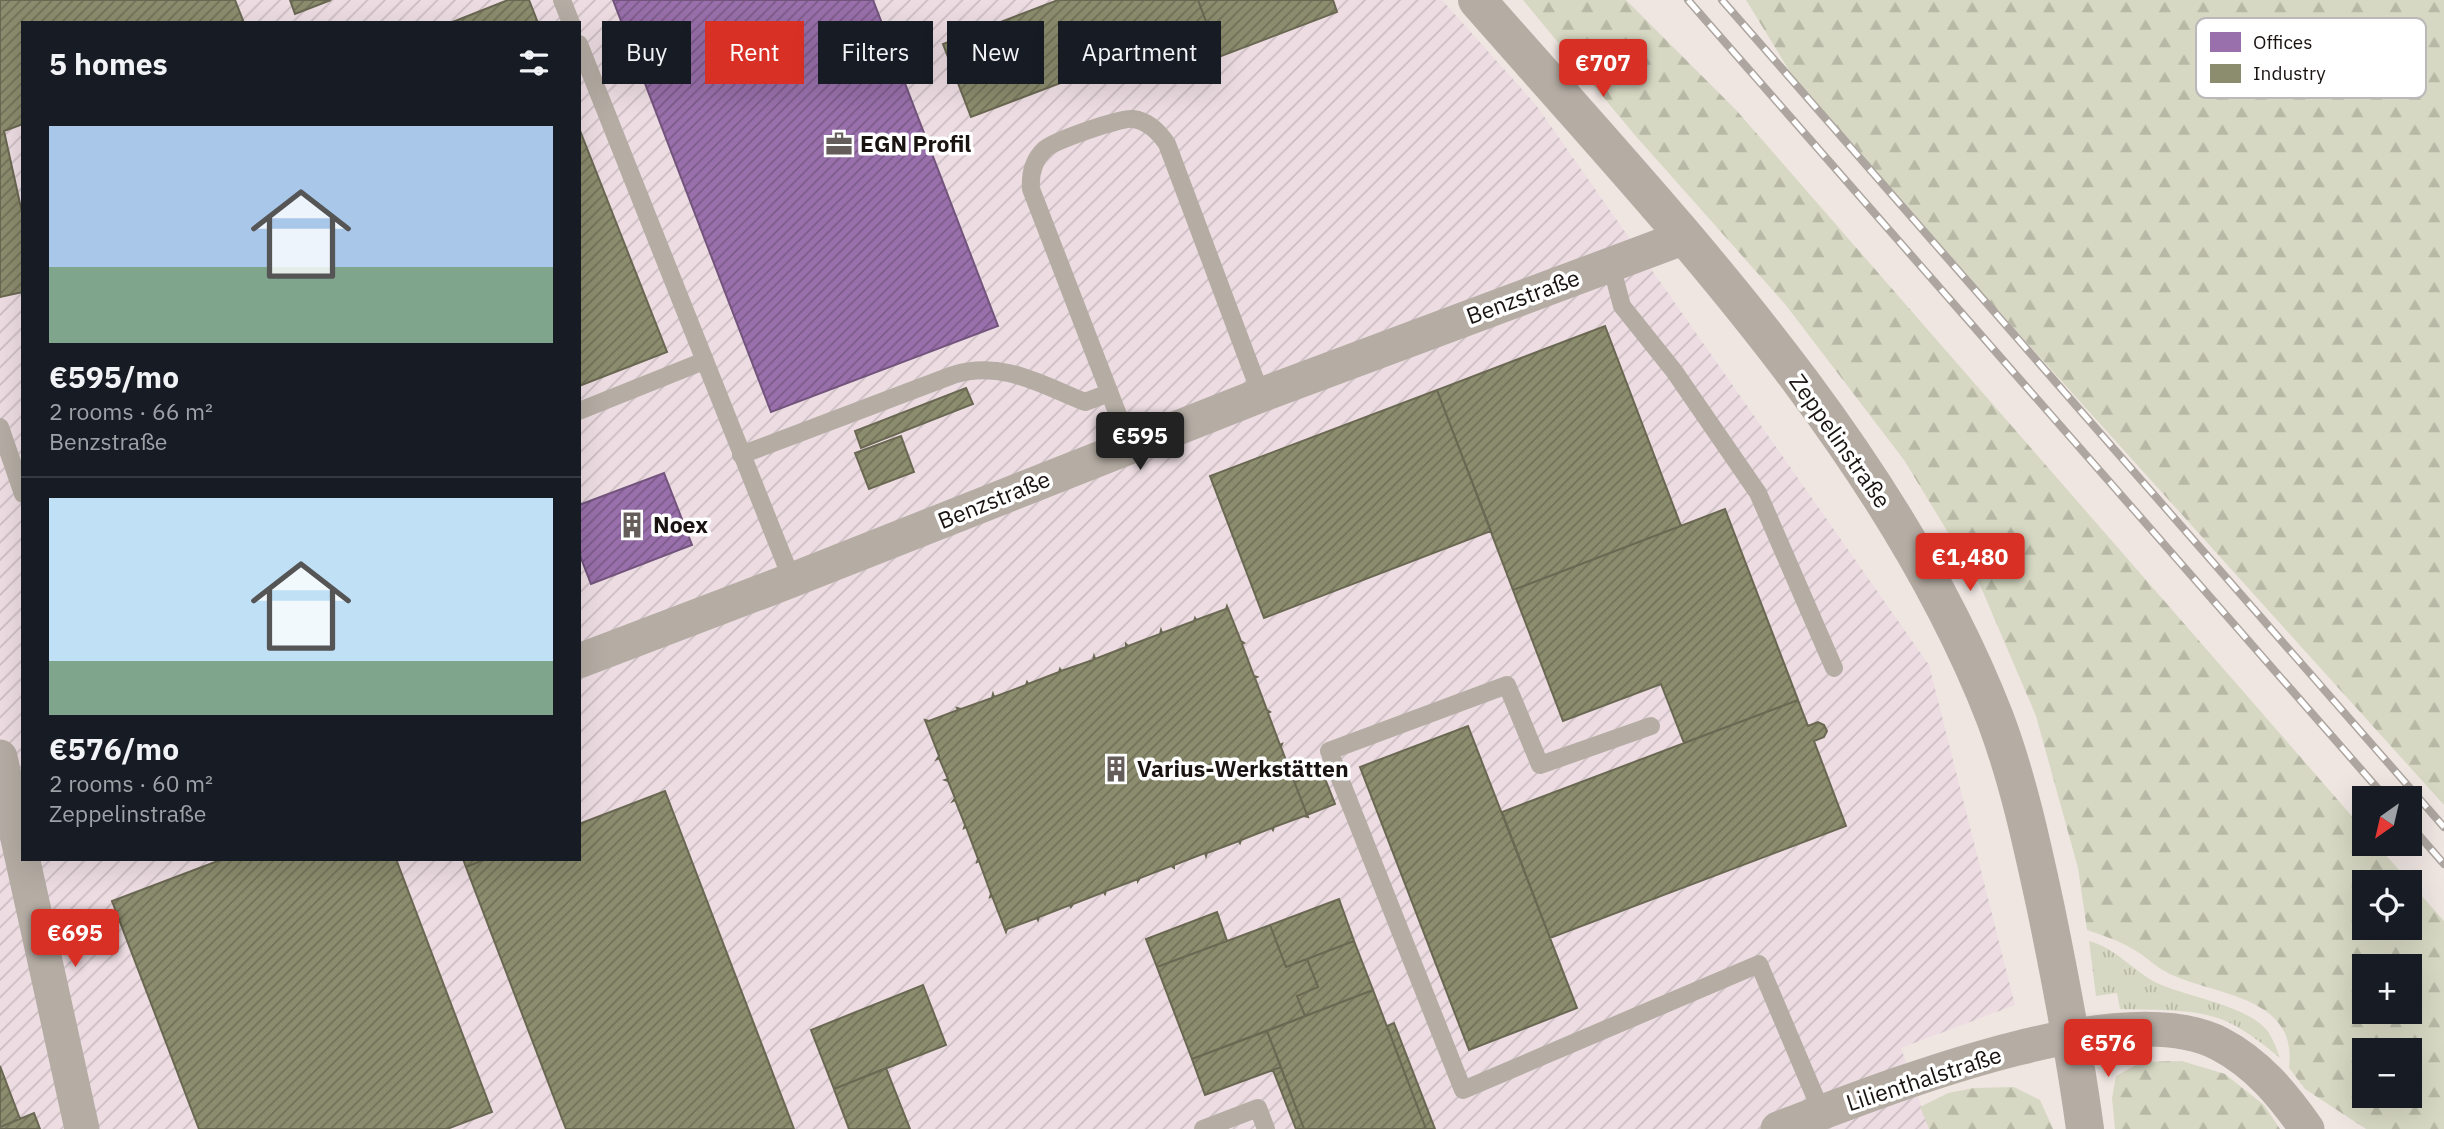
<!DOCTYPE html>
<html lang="en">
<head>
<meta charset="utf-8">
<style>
	:root { --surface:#171b24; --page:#20242c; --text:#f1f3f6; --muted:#9ea1a6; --line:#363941; --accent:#d93025 }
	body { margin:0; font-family:"IBM Plex Sans",sans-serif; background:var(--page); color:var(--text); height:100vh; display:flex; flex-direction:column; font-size:26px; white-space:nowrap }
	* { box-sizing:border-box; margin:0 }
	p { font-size:23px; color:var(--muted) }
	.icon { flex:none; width:38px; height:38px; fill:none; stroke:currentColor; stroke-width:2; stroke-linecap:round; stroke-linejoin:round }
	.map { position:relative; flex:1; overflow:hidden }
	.sheet { position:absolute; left:21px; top:21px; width:560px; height:840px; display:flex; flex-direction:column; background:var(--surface); border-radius:0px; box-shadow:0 7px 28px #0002 }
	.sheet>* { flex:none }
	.hud { position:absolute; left:602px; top:21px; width:665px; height:63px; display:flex; gap:14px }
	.needle { width:46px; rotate:214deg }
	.tools { position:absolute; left:2352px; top:786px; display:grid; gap:14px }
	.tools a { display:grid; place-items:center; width:70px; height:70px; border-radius:0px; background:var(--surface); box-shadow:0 7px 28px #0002; font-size:35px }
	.price { position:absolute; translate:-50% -60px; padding:0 16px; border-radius:7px; background:var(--accent); color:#fff; font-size:23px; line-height:46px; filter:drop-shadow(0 2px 4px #0008) }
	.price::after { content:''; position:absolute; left:50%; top:42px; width:21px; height:16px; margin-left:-10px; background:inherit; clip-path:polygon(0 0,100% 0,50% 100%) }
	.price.selected { background:#222; color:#fff }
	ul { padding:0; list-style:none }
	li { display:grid; align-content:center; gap:14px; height:371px; padding:0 28px }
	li+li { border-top:2px solid var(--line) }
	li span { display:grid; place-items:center; height:217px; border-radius:0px; color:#555 }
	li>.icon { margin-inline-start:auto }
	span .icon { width:126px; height:126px; fill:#fffc; stroke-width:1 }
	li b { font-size:30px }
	h2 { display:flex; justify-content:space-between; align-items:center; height:84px; padding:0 28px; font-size:30px }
	.pill { padding:0 24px; border-radius:0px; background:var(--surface); box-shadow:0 7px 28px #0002; font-size:24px; line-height:63px }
	.pill.selected { background:var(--accent); color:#fff }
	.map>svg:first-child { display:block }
	.industrial { fill:url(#industrial-furrows); fill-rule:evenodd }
	.grass { fill:url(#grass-tufts) }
	.forest { fill:url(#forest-firs); fill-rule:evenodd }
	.offices { fill:url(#offices-hatch); stroke:#73547d; stroke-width:2 }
	.industry { fill:url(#industry-hatch); stroke:#6a6852; stroke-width:2 }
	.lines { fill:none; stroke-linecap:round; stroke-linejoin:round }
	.service { stroke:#b5ada4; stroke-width:18 }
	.minor { stroke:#b5ada4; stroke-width:35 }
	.tertiary { stroke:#b5ada4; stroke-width:38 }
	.rail-casing { stroke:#ada5a0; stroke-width:8 }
	.rail { stroke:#fff; stroke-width:5; stroke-dasharray:16; stroke-linecap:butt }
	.labels { text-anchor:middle; stroke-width:7; stroke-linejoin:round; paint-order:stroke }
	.poi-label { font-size:23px; font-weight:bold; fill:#191311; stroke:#fff; text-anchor:start }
	.street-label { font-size:23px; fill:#191311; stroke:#fff }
	.key { fill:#fff; stroke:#bab8b8; stroke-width:2 }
	.key-label { font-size:19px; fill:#191311 }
</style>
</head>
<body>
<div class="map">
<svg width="2444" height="1129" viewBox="0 0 2444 1129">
	<defs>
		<pattern id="industrial-furrows" width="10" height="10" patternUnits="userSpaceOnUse" patternTransform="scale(1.75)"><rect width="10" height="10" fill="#eddde3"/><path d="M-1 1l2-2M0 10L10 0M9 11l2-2" fill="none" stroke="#cbbdc2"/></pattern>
		<pattern id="grass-tufts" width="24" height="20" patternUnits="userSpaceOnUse" patternTransform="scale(1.75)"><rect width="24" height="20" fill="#d7d8c3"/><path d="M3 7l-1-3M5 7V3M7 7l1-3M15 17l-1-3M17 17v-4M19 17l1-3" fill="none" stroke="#b8b8a6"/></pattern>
		<pattern id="forest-firs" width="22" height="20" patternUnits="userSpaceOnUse" patternTransform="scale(1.75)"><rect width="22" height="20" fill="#d7d8c3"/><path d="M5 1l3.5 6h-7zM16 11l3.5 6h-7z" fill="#b8b8a6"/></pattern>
		<pattern id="offices-hatch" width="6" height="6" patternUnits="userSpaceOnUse" patternTransform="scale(1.75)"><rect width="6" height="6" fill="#9970ab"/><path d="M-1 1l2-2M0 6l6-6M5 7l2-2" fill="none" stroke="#7c5b8a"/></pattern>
		<pattern id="industry-hatch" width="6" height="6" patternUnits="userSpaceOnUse" patternTransform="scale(1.75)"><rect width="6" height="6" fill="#8c8c6e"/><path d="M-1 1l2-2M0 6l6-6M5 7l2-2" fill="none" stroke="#727159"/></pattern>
	</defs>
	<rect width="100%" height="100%" fill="#efe6e2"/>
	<!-- industrial -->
	<path class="industrial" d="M0,0h1442l94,105 393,560 86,340 -114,43 28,81h-1929zM23,23h556v836h-556z"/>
	<!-- grass -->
	<path class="grass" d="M2089,941c27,7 44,30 68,42 30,14 94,23 112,50 5,8 8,17 11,25 -16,-13 -32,-26 -50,-35 -33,-16 -74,-12 -110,-14l-3,-16 -21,3z"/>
	<!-- forest -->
	<path class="forest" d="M1523,0h103l111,111 627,719v14h12l68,77v208h-78l-61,-40 -16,-21c9,-71 -70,-72 -117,-93 -14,-6 -23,-16 -36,-24 -16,-10 -31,-15 -49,-21l-9,-62 -42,-152 -56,-131 -76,-125 -119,-156 -152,-171zM2410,882v46h-46v-46zM2364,966h46v46h-46zM2364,1050h46v46h-46z
		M1746,0h698v805l-638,-707z
		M2182,1061l43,13 39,31 16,24h-165l-3,-31 4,-22 25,-14z
		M2014,1087l26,13 13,29h-124l-9,-22 28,-14 26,-5z"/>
	<!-- offices -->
	<path class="offices" d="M613,0h260l125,326 -227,86z
		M664,473l28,72 -101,39 -12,-31v-48z"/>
	<!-- industry -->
	<path class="industry" d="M0,0h235l9,23h-221v101l-19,7 19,86v75l-23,5z
		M290,0h41l-36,14z
		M508,0h21l9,23h-88z
		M1058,0h140l10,27 -237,90 -28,-73z
		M1198,0h135l4,12 -121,46 -11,-30 3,-1z
		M579,128l88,224 -88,34z
		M1605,326l76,200 -168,64 -76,-200z
		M966,388l7,16 -112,44 -6,-17z
		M1437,390l54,141 -227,87 -54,-142z
		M901,436l13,36 -45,17 -14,-36z
		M1725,509l73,191 -114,43 -23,-59 -98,37 -50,-131z
		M1227,606l14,35 3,2 -2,1 12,32 3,1 -2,1 12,32 3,2 -2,1 12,32 2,-1 -1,3 12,32 3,2h-2l14,36 -4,-1 -30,11 -1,3 -1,-2 -31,12 -1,3 -1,-2 -32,12 -1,3 -1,-3 -31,12v3l-3,-2 -31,12 -2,3v-2l-32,12 -1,3 -1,-2 -31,12 -2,3 -1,-2 -31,12 -1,3 -1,-2 -30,11 -1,3 -14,-36 -2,1 1,-3 -12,-33 -2,1 1,-3 -12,-32 -2,1 1,-3 -10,-25 -2,1 2,-3 -7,-17 -3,-1 3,-1 -9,-21 -2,1 2,-3 -14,-36 4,1 29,-11 -1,-2 4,1 31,-11 1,-4 1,3 32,-12 1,-3 1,2 31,-12 1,-3 1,2 32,-11 1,-4 1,3 31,-12v-3l2,2 32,-12 1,-4 1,3 32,-12 1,-3 1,2 30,-11z
		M1798,700l10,26 10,-4 6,3 3,6 -3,6 -10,4 32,85 -296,112 -48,-126z
		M1468,726l109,282 -108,42 -109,-283z
		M1322,771l13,33 -28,11 -13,-34z
		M665,791l129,338h-228l-100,-262 20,-8h93v-35z
		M223,859h173l96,253 -45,17h-248l-87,-228z
		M463,859h23l-20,8z
		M1339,899l15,42 -68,26 -16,-42z
		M1217,912l10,29 -70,26 -11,-28z
		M1270,925l16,42 21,-8 11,28 -21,9 8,20 -113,43 -35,-92z
		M1354,941l19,49 -68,26 -8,-20 21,-9 -11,-28z
		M923,985l23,60 -112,44 -23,-59z
		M1373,990l53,139h-122l-37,-98z
		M1394,1023l41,106h-9l-39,-103z
		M1267,1031l14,36 -76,28 -13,-36z
		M0,1066l20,53 -20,8z
		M1281,1067l23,62h-8l-23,-59z
		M886,1068l24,61h-61l-15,-40z
		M34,1113l6,16h-40v-2z"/>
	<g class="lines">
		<!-- service -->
		<path class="service" d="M562,0l9,23
			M579,44l213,536
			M1611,265l11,41 52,65 84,122 76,175
			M579,411l125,-50
			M0,427l23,67
			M1130,446l-99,-257c-1,-15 2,-29 14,-40 9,-8 76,-32 88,-30 15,2 26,13 34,25l94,251
			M741,455l212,-80c49,-15 87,9 132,27l24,-9
			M1651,726l-111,39 -33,-80 -178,66 134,339 296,-126 63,149
			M1203,1129l55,-21 8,21"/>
		<!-- minor -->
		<path class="minor" d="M579,661l213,-81 469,-185 424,-158
			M0,757l82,372
			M1778,1129c101,-38 343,-137 442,-85 38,20 63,51 87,85"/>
		<!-- tertiary -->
		<path class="tertiary" d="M1477,0c190,217 412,445 518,718 23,61 37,126 51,191 15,73 29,146 39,220"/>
		<!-- rail casing -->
		<g class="rail-casing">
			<path id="rail" d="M1688,0l698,798
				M1722,0l722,827
				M2410,825l34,39"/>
		</g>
		<!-- rail -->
		<use href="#rail" class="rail"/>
	</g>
	<!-- icons -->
	<defs>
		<g id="office-bare" transform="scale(2.1)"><path d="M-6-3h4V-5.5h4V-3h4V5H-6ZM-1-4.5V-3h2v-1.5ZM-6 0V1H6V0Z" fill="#645d5a" stroke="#fff" stroke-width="2.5" paint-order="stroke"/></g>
		<g id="building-bare" transform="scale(2.1)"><path d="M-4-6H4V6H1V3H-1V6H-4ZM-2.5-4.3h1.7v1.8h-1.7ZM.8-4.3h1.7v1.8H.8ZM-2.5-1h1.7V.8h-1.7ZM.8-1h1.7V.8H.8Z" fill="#645d5a" stroke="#fff" stroke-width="2.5" paint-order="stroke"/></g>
	</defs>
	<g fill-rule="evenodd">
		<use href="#office-bare" x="839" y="144"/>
		<use href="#building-bare" x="632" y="525"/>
		<use href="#building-bare" x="1116" y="769"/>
	</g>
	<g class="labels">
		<!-- poi labels -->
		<g class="poi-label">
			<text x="860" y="152">EGN Profil</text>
			<text x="653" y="533">Noex</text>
			<text x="1137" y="777">Varius-Werkstätten</text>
		</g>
		<!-- street labels -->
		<g class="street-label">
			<text transform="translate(1523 297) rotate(-20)" y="8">Benzstraße</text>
			<text transform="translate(1840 441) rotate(55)" y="8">Zeppelinstraße</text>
			<text transform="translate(994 500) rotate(-22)" y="8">Benzstraße</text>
			<text transform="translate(1924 1079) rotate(-18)" y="8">Lilienthalstraße</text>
		</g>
	</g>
	<!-- legend -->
	<rect x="2196" y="18" width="230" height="80" rx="10" class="key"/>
	<rect x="2210" y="32" width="31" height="20" fill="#9970ab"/>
	<rect x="2210" y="64" width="31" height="19" fill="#8c8c6e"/>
	<g class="key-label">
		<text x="2253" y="49">Offices</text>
		<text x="2253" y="80">Industry</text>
	</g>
</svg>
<div class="tools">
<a><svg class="needle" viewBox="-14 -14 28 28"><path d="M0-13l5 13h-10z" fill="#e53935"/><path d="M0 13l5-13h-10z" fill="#9ea1a6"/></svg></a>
<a><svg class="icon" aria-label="locate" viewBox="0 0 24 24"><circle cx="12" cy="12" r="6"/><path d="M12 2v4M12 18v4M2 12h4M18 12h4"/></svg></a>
<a>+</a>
<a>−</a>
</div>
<b class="price" style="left:1603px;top:99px">€707</b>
<b class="price selected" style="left:1140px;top:472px">€595</b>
<b class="price" style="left:1970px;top:593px">€1,480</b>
<b class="price" style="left:75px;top:969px">€695</b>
<b class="price" style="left:2108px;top:1079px">€576</b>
<div class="hud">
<a class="pill">Buy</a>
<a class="pill selected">Rent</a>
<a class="pill">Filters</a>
<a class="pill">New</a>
<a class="pill">Apartment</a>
</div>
<section class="sheet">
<h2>5 homes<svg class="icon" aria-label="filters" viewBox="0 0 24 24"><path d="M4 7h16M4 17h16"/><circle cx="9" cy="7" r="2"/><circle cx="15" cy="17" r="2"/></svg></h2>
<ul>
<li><span style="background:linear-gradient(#a9c7e8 65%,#7fa58c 0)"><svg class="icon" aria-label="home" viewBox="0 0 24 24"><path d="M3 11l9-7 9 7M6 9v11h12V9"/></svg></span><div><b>€595/mo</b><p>2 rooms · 66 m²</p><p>Benzstraße</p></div></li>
<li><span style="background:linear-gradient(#bfe0f5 75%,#7fa58c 0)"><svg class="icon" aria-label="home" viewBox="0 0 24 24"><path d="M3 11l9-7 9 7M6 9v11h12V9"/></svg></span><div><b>€576/mo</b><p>2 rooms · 60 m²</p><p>Zeppelinstraße</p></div></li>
</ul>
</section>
</div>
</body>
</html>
